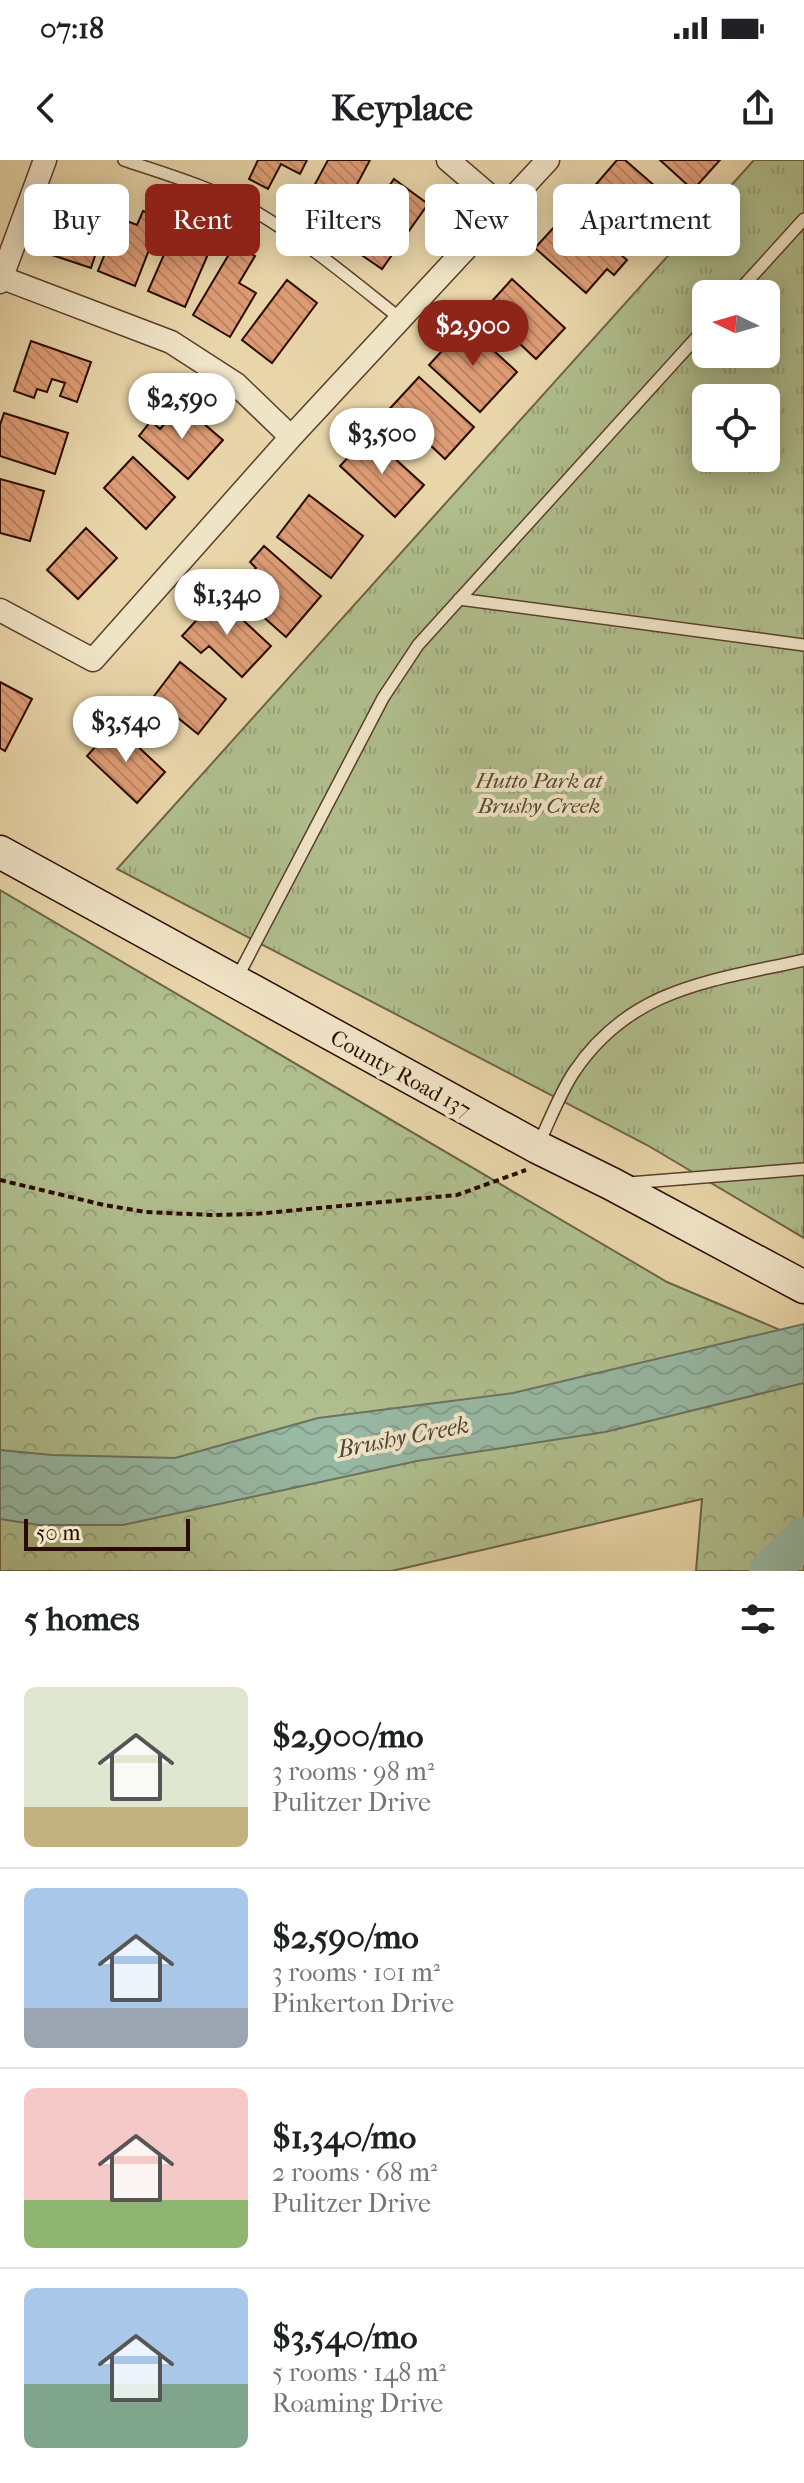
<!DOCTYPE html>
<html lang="en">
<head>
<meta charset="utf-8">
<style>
	:root { --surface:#fff; --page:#f6f6f6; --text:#202124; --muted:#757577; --line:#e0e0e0; --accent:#8f2418 }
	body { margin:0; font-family:"IM FELL French Canon",serif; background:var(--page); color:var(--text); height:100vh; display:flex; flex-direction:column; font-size:30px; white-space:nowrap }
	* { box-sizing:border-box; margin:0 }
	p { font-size:26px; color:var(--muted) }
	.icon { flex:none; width:44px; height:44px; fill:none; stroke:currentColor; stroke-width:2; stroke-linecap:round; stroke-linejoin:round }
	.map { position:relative; height:1411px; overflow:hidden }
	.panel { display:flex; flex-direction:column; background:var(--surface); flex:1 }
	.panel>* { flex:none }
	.hud { position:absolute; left:24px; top:24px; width:756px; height:72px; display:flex; gap:16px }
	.needle { width:52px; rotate:275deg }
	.buttons { position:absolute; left:692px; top:120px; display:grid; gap:16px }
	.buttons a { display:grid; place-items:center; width:88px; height:88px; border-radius:12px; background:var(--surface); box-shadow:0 4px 20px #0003; font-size:40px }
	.scale { position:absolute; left:24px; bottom:20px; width:166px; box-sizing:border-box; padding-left:8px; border:4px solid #2a0b00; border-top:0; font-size:22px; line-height:28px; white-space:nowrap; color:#2a0b00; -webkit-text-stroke:6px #f0e4c7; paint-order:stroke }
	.price { position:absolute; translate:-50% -68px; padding:0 18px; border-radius:28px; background:#fff; color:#222; font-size:26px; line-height:52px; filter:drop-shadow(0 2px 4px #0008) }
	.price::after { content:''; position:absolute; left:50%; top:48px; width:24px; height:18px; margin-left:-12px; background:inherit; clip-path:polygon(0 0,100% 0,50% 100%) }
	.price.current { background:var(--accent); color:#fff }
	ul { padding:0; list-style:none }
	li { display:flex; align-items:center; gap:24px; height:200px; padding:0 24px }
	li+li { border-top:2px solid var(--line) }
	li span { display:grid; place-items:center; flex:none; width:224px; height:160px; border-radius:12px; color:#555 }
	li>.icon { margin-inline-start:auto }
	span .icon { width:96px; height:96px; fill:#fffc; stroke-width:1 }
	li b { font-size:34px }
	h2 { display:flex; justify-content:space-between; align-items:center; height:96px; padding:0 24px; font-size:34px }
	.tag { padding:0 28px; border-radius:12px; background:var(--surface); box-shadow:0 4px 20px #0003; font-size:28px; line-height:72px }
	.tag.current { background:var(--accent); color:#fff }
	.status { display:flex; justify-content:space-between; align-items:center; height:56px; padding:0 40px; background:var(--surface); direction:ltr }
	.status svg { height:22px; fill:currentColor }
	header { display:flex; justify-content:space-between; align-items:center; height:104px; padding:0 24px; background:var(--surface); font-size:36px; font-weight:800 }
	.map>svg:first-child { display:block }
	.forest { fill:url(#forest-crowns); stroke:#6d6446; stroke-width:2 }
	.park { fill:url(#park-tufts); stroke:#6d6446; stroke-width:2; fill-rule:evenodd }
	.water { fill:url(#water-waves); stroke:#6c7362; stroke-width:2 }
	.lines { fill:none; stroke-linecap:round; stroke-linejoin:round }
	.river { stroke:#98b9a4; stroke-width:40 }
	.building { fill:url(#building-back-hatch); stroke:#2a0b00; stroke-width:2 }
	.lane-casing { stroke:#5a3e2a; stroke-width:14 }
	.street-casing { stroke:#5a3e2a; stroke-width:25 }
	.secondary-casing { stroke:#2a0b00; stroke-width:35 }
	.path { stroke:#2a0b00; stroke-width:4; stroke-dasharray:6 4; stroke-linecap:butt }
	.lane { stroke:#f0e4c7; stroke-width:11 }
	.street { stroke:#f0e4c7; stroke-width:22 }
	.secondary { stroke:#f0e4c7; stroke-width:32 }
	.labels { text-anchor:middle; stroke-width:8; stroke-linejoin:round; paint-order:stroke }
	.park-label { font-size:22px; font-style:italic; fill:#594a31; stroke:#f0e4c7 }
	.street-label { font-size:22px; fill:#2a0b00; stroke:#f0e4c7 }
	.water-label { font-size:24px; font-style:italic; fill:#504839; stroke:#f0e4c7 }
</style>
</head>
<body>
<div class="status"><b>07:18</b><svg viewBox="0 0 49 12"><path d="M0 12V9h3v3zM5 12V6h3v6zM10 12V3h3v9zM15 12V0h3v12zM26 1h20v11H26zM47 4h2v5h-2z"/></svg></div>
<header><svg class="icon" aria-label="back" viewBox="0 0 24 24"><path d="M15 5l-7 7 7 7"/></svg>Keyplace<svg class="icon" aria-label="share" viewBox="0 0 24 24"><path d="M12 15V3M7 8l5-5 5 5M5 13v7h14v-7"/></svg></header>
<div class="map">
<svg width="804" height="1411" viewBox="0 0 804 1411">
	<defs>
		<pattern id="forest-crowns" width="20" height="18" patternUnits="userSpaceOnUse" patternTransform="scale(2)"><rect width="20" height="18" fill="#b0be8d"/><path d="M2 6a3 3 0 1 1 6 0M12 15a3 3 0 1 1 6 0" fill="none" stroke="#98a278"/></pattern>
		<pattern id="park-tufts" width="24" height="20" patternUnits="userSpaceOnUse" patternTransform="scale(2)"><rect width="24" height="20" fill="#b0be8d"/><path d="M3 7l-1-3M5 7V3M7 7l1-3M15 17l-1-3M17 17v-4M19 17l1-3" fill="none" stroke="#98a278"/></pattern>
		<pattern id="water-waves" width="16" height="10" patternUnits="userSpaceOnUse" patternTransform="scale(2)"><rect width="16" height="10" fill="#98b9a4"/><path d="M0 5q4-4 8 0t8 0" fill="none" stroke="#839e8b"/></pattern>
		<pattern id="building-back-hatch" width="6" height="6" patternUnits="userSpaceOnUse" patternTransform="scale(2)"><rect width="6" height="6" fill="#dd9c75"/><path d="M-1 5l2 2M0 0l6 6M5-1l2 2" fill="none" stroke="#be8563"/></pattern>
	</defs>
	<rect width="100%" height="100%" fill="#e8d5a9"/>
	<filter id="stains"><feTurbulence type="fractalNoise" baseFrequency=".0025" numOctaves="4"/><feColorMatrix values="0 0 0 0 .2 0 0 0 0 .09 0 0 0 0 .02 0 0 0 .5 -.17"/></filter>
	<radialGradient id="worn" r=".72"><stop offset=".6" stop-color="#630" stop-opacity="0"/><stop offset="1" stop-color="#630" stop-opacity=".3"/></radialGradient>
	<!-- forest -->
	<path class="forest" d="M0,730l667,392 137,58v231h-108l6,-72 -310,72h-392z"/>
	<!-- park -->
	<path class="park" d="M754,0h50v1078l-157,-93 -530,-276zM706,134h60v60h-60zM706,238h60v60h-60z"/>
	<!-- water -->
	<path class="water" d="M804,1164v59l-199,49 -188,29 -294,64h-84l-39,-6v-69l52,5 123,3 143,-40 195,-25z"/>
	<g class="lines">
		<!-- river -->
		<path class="river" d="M769,1411l35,-34"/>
	</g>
	<!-- building -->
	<path class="building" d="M258,0h49l-7,14 -19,-10 -13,25 -19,-10z
		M328,0h42l-41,77 -27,-15 18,-33 -6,-3z
		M617,0h8l54,47 -17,19 -6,-5 -12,14 -33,-28 -5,6 -20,-17z
		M660,0h60l-27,30z
		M394,19l34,25 -46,65 -19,-13 13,-18 -15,-11z
		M94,28l21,7 -24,73 -42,-14 14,-44 22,7z
		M143,51l18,8 -26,67 -37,-15 21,-53 18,7z
		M576,55l51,45 -13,15 -7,-6 -21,24 -51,-45 20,-22 7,5z
		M177,65l15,7 2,-6 22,10 -31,71 -37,-16z
		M235,84l20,12 -16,27 17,10 -26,44 -37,-22z
		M512,119l53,49 -29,31 -52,-49z
		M287,120l30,23 -45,60 -30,-23z
		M466,165l51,47 -37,40 -51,-47z
		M31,181l60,21 -14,40 -17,-6 5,-13 -13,-4 -5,13 -10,-3 -3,9 -20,-7z
		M419,217l55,50 -29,32 -36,-34 -7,8 -19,-17z
		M182,245l41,35 -35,39 -49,-43 12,-15 9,8z
		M4,253l64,20 -13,41 -55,-18v-31z
		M369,275l55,50 -29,32 -55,-51z
		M133,297l42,40 -29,32 -42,-41z
		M0,319l44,12 -14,50 -30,-8z
		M309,335l54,41 -32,42 -54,-41z
		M86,368l31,30 -39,41 -31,-29z
		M264,386l57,50 -35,41 -51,-45 21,-24 -6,-6z
		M218,437l53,49 -29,31 -33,-31 -8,7 -19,-17z
		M180,502l46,37 -28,35 -25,-20 -5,6 -20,-16z
		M0,522l32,17 -27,52 -5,-3z
		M115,565l50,47 -28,31 -50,-47z"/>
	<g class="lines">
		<!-- lane casing -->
		<g class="lane-casing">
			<path id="lane" d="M124,0c45,15 92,29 132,52 52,31 98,70 145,107
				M736,134l68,-75
				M459,439l345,46
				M237,818l146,-280 35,-53 288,-318
				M539,983c11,-23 21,-50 35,-71 57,-85 138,-91 230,-112
				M629,1023l175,-14"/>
		</g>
		<!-- street casing -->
		<g class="street-casing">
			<path id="street" d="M448,0l56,48
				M0,117l171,65 65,42 55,53
				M0,122l45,-122
				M0,450l93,50 198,-223 257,-277"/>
		</g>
		<!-- secondary casing -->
		<g class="secondary-casing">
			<path id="secondary" d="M0,692l537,295 75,37 192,103"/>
		</g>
		<!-- path -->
		<path class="path" d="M0,1020l104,25 42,7 65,3 44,-1 202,-19 69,-25"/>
		<!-- lane -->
		<use href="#lane" class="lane"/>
		<!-- street -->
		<use href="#street" class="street"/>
		<!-- secondary -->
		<use href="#secondary" class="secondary"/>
	</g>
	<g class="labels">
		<!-- park labels -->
		<g class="park-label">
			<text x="539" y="628">Hutto Park at<tspan x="539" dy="25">Brushy Creek</tspan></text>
		</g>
		<!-- street labels -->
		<g class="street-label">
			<text transform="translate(401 913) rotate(29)" y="8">County Road 137</text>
		</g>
		<!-- water labels -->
		<g class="water-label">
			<text transform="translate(403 1277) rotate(-11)" y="8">Brushy Creek</text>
		</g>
	</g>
	<rect width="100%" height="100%" filter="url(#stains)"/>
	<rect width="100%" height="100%" fill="url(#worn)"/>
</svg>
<div class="buttons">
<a><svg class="needle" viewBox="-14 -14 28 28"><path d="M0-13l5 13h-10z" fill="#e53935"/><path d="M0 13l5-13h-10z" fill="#757577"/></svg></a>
<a><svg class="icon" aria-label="locate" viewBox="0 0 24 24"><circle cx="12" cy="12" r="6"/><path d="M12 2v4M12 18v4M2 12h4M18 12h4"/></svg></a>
</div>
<div class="scale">50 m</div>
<b class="price current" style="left:473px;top:208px">$2,900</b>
<b class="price" style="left:182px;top:281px">$2,590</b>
<b class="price" style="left:382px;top:316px">$3,500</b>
<b class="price" style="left:227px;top:477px">$1,340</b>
<b class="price" style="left:126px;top:604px">$3,540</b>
<div class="hud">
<a class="tag">Buy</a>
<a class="tag current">Rent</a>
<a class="tag">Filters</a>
<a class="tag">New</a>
<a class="tag">Apartment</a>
</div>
</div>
<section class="panel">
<h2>5 homes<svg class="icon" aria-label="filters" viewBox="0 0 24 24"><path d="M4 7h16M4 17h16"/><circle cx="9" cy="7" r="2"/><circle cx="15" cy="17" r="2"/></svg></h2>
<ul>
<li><span style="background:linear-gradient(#dfe7d0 75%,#c2b280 0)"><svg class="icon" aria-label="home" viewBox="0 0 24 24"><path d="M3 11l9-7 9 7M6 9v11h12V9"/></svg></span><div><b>$2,900/mo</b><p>3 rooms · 98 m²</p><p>Pulitzer Drive</p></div></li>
<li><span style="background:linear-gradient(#a9c7e8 75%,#9aa5b1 0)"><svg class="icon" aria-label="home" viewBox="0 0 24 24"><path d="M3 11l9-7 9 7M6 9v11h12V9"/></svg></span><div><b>$2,590/mo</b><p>3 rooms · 101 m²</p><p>Pinkerton Drive</p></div></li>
<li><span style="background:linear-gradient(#f6c9c9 70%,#8fb573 0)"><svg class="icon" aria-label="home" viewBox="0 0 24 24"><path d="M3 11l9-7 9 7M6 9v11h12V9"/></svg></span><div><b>$1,340/mo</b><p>2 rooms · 68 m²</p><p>Pulitzer Drive</p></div></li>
<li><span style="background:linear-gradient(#a9c7e8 60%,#7fa58c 0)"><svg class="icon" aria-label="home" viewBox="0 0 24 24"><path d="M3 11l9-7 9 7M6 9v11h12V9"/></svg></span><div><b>$3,540/mo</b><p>5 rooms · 148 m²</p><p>Roaming Drive</p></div></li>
</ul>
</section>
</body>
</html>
